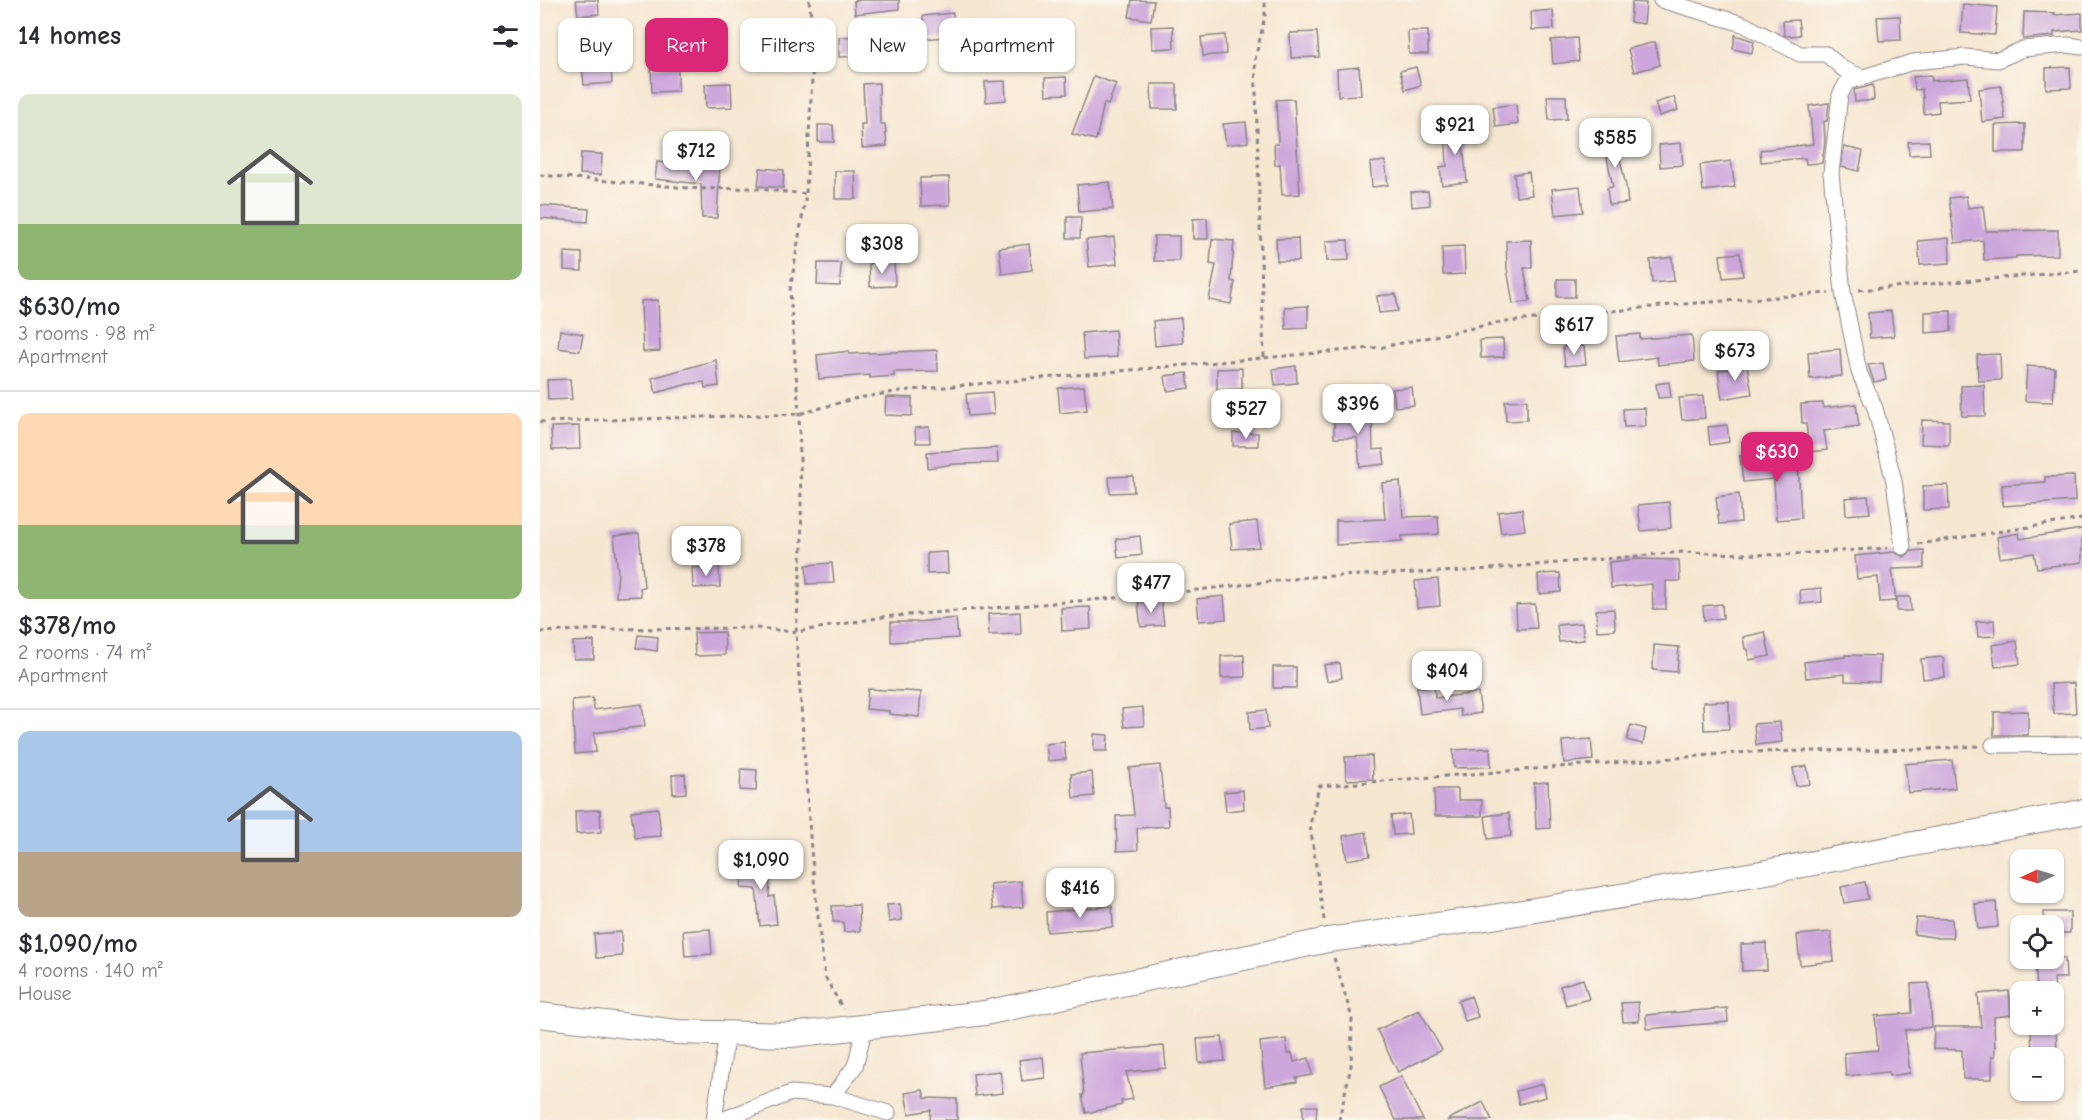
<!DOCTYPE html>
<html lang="en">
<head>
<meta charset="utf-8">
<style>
	:root { --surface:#fff; --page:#f2f2f3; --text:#2b2b33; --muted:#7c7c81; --line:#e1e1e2; --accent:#db2777 }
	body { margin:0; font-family:"Comic Neue",sans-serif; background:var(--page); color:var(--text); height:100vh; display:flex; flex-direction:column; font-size:22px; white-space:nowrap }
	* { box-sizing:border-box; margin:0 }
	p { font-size:20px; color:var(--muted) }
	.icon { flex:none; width:33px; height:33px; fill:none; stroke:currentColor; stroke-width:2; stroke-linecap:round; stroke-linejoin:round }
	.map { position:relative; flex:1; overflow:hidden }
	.sheet { display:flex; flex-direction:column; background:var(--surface); width:540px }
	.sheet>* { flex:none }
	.banner { position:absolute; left:18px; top:18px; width:570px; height:54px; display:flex; gap:12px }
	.needle { width:39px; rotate:266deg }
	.buttons { position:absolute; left:1470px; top:849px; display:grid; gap:12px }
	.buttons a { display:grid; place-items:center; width:54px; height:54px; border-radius:12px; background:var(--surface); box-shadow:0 2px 4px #0004; font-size:30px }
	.price { position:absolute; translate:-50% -51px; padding:0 14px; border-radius:12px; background:#fff; color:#222; font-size:20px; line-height:39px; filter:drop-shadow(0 2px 3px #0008) }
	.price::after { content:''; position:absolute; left:50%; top:36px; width:18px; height:14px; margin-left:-9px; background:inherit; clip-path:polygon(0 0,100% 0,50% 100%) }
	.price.selected { background:var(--accent); color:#fff }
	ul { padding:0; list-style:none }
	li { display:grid; align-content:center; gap:12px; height:318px; padding:0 18px }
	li+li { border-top:2px solid var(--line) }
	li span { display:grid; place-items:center; height:186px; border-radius:12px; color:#555 }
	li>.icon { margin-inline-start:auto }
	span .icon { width:108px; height:108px; fill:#fffc; stroke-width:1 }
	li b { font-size:26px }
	h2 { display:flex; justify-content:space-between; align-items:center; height:72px; padding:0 18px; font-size:26px }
	.chip { padding:0 21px; border-radius:12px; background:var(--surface); box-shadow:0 2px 4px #0004; font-size:21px; line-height:54px }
	.chip.selected { background:var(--accent); color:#fff }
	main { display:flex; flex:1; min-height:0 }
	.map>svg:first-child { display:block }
	.building { fill:#cca7dc }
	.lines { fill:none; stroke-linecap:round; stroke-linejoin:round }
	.minor-casing { stroke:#8c8486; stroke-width:17 }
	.trunk-casing { stroke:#8c8486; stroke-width:26 }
	.path { stroke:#8c8486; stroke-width:3; stroke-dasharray:4.5 4.5; stroke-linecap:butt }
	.minor { stroke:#fff; stroke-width:15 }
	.trunk { stroke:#fff; stroke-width:24 }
</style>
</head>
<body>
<main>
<section class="sheet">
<h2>14 homes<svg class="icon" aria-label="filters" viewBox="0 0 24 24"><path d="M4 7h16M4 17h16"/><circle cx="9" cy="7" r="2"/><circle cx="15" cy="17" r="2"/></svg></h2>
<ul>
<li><span style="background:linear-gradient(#dfe7d0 70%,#8fb573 0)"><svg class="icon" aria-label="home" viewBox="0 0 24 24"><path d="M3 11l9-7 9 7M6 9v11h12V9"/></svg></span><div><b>$630/mo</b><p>3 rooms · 98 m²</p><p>Apartment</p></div></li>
<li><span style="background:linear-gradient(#ffd9b3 60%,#8fb573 0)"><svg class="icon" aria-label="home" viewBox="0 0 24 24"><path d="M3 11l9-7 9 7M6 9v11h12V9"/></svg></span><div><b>$378/mo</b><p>2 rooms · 74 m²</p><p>Apartment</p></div></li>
<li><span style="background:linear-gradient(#a9c7e8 65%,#b9a48a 0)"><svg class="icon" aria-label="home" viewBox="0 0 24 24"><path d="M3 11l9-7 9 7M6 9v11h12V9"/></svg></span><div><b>$1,090/mo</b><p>4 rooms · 140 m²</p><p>House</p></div></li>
</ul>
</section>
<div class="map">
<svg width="1542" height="1120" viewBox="0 0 1542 1120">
	<rect width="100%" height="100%" fill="#fbf7ec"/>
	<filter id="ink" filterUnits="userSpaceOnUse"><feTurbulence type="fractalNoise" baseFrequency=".0167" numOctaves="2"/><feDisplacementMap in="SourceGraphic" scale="12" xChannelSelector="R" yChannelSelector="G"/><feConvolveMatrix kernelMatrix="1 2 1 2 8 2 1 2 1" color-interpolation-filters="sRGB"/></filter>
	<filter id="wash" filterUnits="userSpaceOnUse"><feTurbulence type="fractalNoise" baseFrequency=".008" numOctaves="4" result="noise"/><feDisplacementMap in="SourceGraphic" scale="24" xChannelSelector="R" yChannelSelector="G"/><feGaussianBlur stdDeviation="1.35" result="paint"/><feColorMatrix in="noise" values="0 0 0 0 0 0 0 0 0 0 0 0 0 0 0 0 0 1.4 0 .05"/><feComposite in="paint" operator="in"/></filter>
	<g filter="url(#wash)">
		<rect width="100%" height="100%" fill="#f6e7d1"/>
		<g id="blocks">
			<!-- building -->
			<path class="building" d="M36,0h22l1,14 -21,2z
				M322,0h37v9l-44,5 -1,-13z
				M592,0l22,1 -3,19 -22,-3z
				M1092,2l14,1 -2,21 -14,-2z
				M1423,4l34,3 -2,28 -34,-2z
				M1013,10l1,19 -22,1 -1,-18z
				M1484,12l31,1 -1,2 28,-2v17l-28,2v4l-31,3z
				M413,13l2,23 -30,3 -2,-23z
				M1360,16l1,24 -22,1 -2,-24z
				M1258,20l2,15 -12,1 -4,-1 -1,-14z
				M633,26l1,22 -22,1 -1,-22z
				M868,31h20v23h-19z
				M777,32l2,25 -28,1 -1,-25z
				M685,35l1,19 -23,2 -2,-19z
				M1195,35l19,6 -2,12 -19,-4z
				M173,36l13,3 -3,19 -14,-3z
				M322,36l1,20 -24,1v-20z
				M1037,38l2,23 -26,3 -2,-24z
				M1115,42l5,23 -26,7 -6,-23z
				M71,63l1,20 -28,2 -2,-19z
				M138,66v25l-26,1 -1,-25z
				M819,67l2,28 -23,1 -1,-27z
				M876,67l5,18 -16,5 -5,-19z
				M1530,67l1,21 -25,1v-21z
				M1391,75l1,6 36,-3 2,21 -32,2 1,11 -15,2 -2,-25 -7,1 -2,-13z
				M554,76l22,8 -8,21 -4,-2 -8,37 -24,-6z
				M526,77l1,17 -21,1 -1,-17z
				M465,81l1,19 -20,2 -1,-20z
				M191,83l1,24 -26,1 -1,-24z
				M339,83l1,41h5l2,22 -25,2 -1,-24h4l-2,-40z
				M611,84h26v25h-25z
				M1333,85l1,15 -19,2 -1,-12z
				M1461,86l4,33 -23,3 -3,-33z
				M1007,96h19l1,23 -18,1z
				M1134,97l4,13 -19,6 -4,-13z
				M754,99l6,95 -18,1 -2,-31 -5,1 -1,-21h4l-2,-44z
				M1289,103l-2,18h-3l1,20 -3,22 -16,1 -1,-6 -44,4 -1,-12 53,-6 -4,-38z
				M976,104l2,20 -22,3 -3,-20z
				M706,122l2,20 -22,3 -3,-21z
				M1485,124v28h-30v-27z
				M278,125h15l1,17h-16z
				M925,125l1,19h-3l4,38 -25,3 -2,-18 7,-1 -2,-40z
				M1073,127l13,59 2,17 -19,2 -2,-17 6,-1 -12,-58z
				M1389,141l1,13 -21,1 -1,-13z
				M1141,143l2,22 -23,2 -1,-22z
				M1304,147l19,4 -4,20 -18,-4z
				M41,153l21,1 -1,21 -21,-1z
				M845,161l3,24 -16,2 -2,-24z
				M1191,161l4,26 -32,4 -3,-26z
				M117,162l45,5v-3h18l-3,54h-15l-1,-34 -46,-5z
				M220,168l24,2 -1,18 -25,-2z
				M295,171h20l1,28h-21z
				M989,172l3,23 -16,2 -2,-23z
				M409,177l1,28 -29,1 -1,-28z
				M570,182l3,27 -34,3 -2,-27z
				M1040,186l3,26 -28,3 -3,-26z
				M888,191l2,14 -18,2 -1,-15z
				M1426,196l2,12 15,-2 3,25 72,-1v25l-42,1v2l-32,2 -1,-20 -28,3 -6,-45z
				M0,205l49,4 -1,13 -48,-4z
				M527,217h14l-1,21h-13z
				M667,218l1,21h-15v-20z
				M614,236h25v25h-25z
				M574,237l3,27 -28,3 -3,-27z
				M758,238l1,23h-22l-1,-22z
				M1409,238l1,25 -30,2 -2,-24z
				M672,239l22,2 -3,40 4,1 -4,22 -22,-4 7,-35 -6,-1z
				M808,240l1,20 -22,1 -1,-20z
				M991,240l1,28h-8l6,33 -17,3 -6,-36 -1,-27z
				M489,244l3,26 -30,4 -3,-26z
				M924,246l1,28 -22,1 -1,-28z
				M24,252l18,1v18l-18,-1z
				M1200,253l3,23 -20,2 -3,-23z
				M1132,257l2,24 -22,2 -2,-23z
				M354,262l1,24 -25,1 -1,-24z
				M278,263h23l-1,23 -23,-1z
				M1017,279h18v18h-18z
				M856,294l2,17 -19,2 -2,-17z
				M118,300l2,51 -17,1 -2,-51z
				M768,306v22l-22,1 -1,-22z
				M1351,311l3,25 -24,2 -2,-25z
				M1411,311v20l-26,2v-21z
				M641,318l2,25 -28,3 -2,-25z
				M20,330l23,4 -3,17 -22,-3z
				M575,330l2,27 -33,2 -2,-26z
				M1100,334v5l52,-4 2,26 -36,4 -1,-8 -38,5 -3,-26z
				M963,339l1,18 -23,1 -1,-18z
				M1044,346l2,18 -21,2 -2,-19z
				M1300,349l2,27 -32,3 -2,-27z
				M397,350l1,21 -44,1v4l-24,2v-3l-51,4 -2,-24 32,-4v3z
				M1460,354l1,26 -23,1 -1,-26z
				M176,360l3,26 -14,2 -1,-6 -16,2 -32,9 -4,-15z
				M1343,363l3,17 -12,2 -6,-17z
				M1207,365l5,29 -30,5 -4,-28z
				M756,366l1,17 -22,2 -2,-16z
				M1487,366l28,2 -2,34 -28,-1z
				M702,368v21l-25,1v-21z
				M647,373l2,15 -22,3 -2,-15z
				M30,379l2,20 -24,1 -1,-20z
				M1129,382l2,15 -13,1 -2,-14z
				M1444,385l1,31h-23l-1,-30z
				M544,386l3,24 -27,3 -2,-25z
				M872,387l2,18 -19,2 -2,-18z
				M452,392l2,22 -26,2 -2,-22z
				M1163,396l2,22 -23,2 -3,-22z
				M346,397l26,1v18l-27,-1z
				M987,400v20l-21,1 -1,-20z
				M1283,403v5l33,-4 3,22 -35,5 3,19 -18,2 -3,-29h-4l-1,-19z
				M1105,408l1,18 -22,1 -1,-18z
				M794,410h28v9l10,-1 1,32 10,-1 2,15 -25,3 -3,-29h-23z
				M1382,420l27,1v24l-28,-1z
				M1187,425l2,17 -19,3 -2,-18z
				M39,426l1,23 -28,1 -1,-23z
				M389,427l1,16h-14l-1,-15z
				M693,433h25v13h-25z
				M457,448l1,15 -43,1 -27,4 -1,-16z
				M1216,455l1,9 41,-5 3,59 -25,2 -2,-41 -31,3 -3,-26z
				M593,476l1,16 -24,1 -1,-16z
				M1534,476l1,25 -72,5 -1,-21 43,-3v-5z
				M860,481l3,36 35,-1 1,18 -37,2v5l-66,4v-24l49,-2 -3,-36z
				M1408,485l1,24 -26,1v-24z
				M1199,494l2,28 -22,2 -3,-27z
				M1328,496l2,17 -24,2 -1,-17z
				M1129,502l2,26 -30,3 -3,-26z
				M982,509l3,21 -24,3 -3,-21z
				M717,521l3,26 -28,2 -3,-25z
				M1542,529v33l-45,6 -3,-15 -34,5 -3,-21 22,-4 1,6z
				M99,533l5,54 -4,1 1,8 -25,1 2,-25 -4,-36z
				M600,536l2,19 -24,3 -2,-19z
				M1384,550v18l-32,1 4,32 -16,1 -2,-25 -21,2 -2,-23 40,-4 9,5 8,-6z
				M407,552l1,21 -21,1v-21z
				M1098,559l41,1 1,21h-14v28h-13l-1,-25 -41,4 -2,-26z
				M292,563l2,20 -27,1 -1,-19z
				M179,566l1,21 -27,1 -1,-20z
				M1020,573l1,19 -22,2 -1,-20z
				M898,579l2,27 -23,2 -2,-27z
				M1281,588l1,14 -21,2 -1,-14z
				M684,596l2,23 -27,2 -2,-22z
				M1357,597h13l1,14h-14z
				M621,600l3,25 -23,2 -3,-25z
				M995,604l2,24 -20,1 -1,-24z
				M1182,604l1,14 -19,2 -1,-14z
				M550,607l1,22 -29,2 -1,-23z
				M1074,609l1,21 -18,1 -1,-21z
				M480,612l1,22 -32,1 -1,-21z
				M416,618l2,20 -67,4v-20h26z
				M1454,620l1,16 -17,1 -2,-15z
				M1042,623l2,17 -25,2 -2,-17z
				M184,632l1,23 -30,1 -1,-23z
				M1225,632l5,24 -21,4 -1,-11h-3l-2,-12z
				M98,635l20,2 -1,14 -21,-3z
				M54,641v18h-20l-1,-17z
				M1477,641l3,23 -25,3 -3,-22z
				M1114,645l25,2 -2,25 -24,-2z
				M704,655l1,22 -24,1v-22z
				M1305,655l35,1 -1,26 -34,-1v-7l-39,4 -2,-16 41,-5z
				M1403,657l2,20 -22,2 -2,-20z
				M800,663l2,15 -15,3 -3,-16z
				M733,667h23v21h-23z
				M1534,683l2,30 -22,1 -3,-30z
				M894,686l1,12 43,-5 3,20 -20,3 -1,-7 -40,5 -3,-27z
				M328,689l53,3 -2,25 -30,-3v-3l-23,-2z
				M53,698l1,12 48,-6 3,22 -51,7 2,19 -21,2 -3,-54z
				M1189,701v28l-25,1 -1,-28z
				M603,707l1,19 -20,1 -2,-18z
				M726,710l2,18 -18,2 -1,-18z
				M1488,711v24h-34v-23z
				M1240,722l2,20 -26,3 -2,-21z
				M1091,725l15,4 -3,15 -16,-4z
				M554,734l14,1 -1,16h-13z
				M1051,739l2,21 -29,3 -2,-22z
				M524,742l2,17 -18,2 -2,-17z
				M950,748l1,19 -37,1 -1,-18z
				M832,756l1,23 -27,1 -1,-23z
				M1412,760l3,28 -47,5 -3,-29z
				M620,765l4,42h4l1,19 -32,2 1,22 -21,1 -1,-35 18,-1 -5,-47z
				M1267,766l3,18 -14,2 -3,-18z
				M201,769l16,1 -1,21 -16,-1z
				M552,772l2,24 -21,2 -2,-24z
				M145,774l1,19 -13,1 -1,-19z
				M1008,782l2,46 -14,1 -2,-46z
				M894,789h24v11h24v16h-47z
				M703,790l1,19 -18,2 -2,-19z
				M118,808l3,28 -26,2 -4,-27z
				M60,810l1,22 -25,2 -1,-23z
				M969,813l2,23 -23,3 -3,-23z
				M869,814l2,20 -18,1 -2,-19z
				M826,832l4,24 -23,4 -4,-24z
				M203,863l28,2 -2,32 5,-1 3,28 -17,2 -4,-37 -15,-1z
				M481,881l2,26 -30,2 -3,-25z
				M1325,882l3,17 -24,4 -3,-16z
				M1456,902l2,25 -20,2 -3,-25z
				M360,904l2,16 -13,2 -2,-17z
				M319,905l1,26 -16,1 -1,-10h-10l-1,-16z
				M572,906l1,21 -66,5 -1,-20z
				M1504,912h26v21h-16v-7h-10z
				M1376,918l36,1 1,19h-14l-25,-4z
				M170,929l2,25 -27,2 -2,-25z
				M81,932l1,24 -26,2 -2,-24z
				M1291,932l3,29 -34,4 -3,-30z
				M1226,943l1,27 -25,1 -1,-27z
				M1525,958l1,20h-12l1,14h-18l-2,-33z
				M1043,979l6,20 -23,6 -6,-19z
				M1389,983l3,44 -27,3 5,43 -21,3v-4l-43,4 -2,-23 34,-3 -3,-34 37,-3 -1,-29z
				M1469,991l2,24 -17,2 1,39h-3v23h-29l-1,-29 -29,-1 1,-22h47l-3,-33z
				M931,996l7,21 -13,4 -7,-20z
				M1098,1002l1,19 -16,1 -2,-19z
				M1187,1008l1,14 -81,7 -1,-14z
				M879,1010l23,40 -44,22 -21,-42z
				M1516,1028l1,27 -25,1 -1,-27z
				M682,1037l3,24 -26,2 -2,-24z
				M746,1039l1,15 5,-1 2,9 15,-4 3,17 -16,3 1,4 -32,5 -5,-45z
				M624,1046l2,22 -40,4 7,27 -12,2 1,4 -36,8 -4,-18h2l-4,-42z
				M503,1057l2,21 -23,3 -3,-21z
				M460,1071l3,22 -28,3 -2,-22z
				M861,1076l22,44h-27l-17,-33z
				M1003,1084l3,13 -27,7 -3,-13z
				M383,1090l2,8 32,1v21h-27l1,-10 -22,4 -4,-21z
				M943,1102l9,18h-45z
				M763,1106h14l-1,14h-13z"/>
		</g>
	</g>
	<g filter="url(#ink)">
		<use href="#blocks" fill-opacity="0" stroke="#8c8486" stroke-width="1.5"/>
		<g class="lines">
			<!-- minor casing -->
			<g class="minor-casing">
				<path id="minor" d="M1121,0l82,24 57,30h26l17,15 19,8
					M1363,547l-9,-66 -19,-73 -16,-36 -16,-80 -12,-119 9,-78 7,-13 66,-20 53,-5 32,3 25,-11 45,-4 14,2
					M1453,745l89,-1
					M293,1096l22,-30 10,-39
					M174,1120l13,-87
					M182,1120l69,-27 42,3 55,17"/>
			</g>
			<!-- trunk casing -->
			<g class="trunk-casing">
				<path id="trunk" d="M0,1015l137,17 114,3 194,-22 343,-73 146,-20 287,-47 321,-61"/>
			</g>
			<!-- path -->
			<path class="path" d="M269,0l5,40 -8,154 -16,97 9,123 3,133 -6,85 15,218 10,96 4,31 18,32
				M0,175l126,11 33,3 52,-1 55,6
				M1319,290l223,-19
				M724,357l-9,-297 10,-44v-16
				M0,422l259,-8 54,-15 47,-8 483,-44 113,-24 175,-18 158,-12
				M1378,544l164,-25
				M0,632l67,-3 149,-1 40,4 87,-15 280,-23 146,-17 157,-6 217,-19 96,3 108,-7
				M784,920l-14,-95 9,-39 431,-34 177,-3 52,-3
				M794,958l18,60 -1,48 -12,54"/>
			<!-- minor -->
			<use href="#minor" class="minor"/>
			<!-- trunk -->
			<use href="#trunk" class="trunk"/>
		</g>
	</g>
</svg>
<div class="buttons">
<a><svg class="needle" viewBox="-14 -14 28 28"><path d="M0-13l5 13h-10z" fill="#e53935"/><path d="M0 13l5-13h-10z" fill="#7c7c81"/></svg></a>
<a><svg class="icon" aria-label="locate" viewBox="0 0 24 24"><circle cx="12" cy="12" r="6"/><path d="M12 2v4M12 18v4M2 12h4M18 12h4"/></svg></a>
<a>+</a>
<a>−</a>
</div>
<b class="price" style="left:915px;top:156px">$921</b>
<b class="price" style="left:1075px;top:169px">$585</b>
<b class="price" style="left:156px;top:182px">$712</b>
<b class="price" style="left:342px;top:275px">$308</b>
<b class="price" style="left:1034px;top:356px">$617</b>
<b class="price" style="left:1195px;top:382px">$673</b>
<b class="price" style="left:818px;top:435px">$396</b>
<b class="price" style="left:706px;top:440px">$527</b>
<b class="price selected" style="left:1237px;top:483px">$630</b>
<b class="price" style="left:166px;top:577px">$378</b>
<b class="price" style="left:611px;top:614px">$477</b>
<b class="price" style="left:907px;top:702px">$404</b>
<b class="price" style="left:221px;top:891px">$1,090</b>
<b class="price" style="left:540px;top:919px">$416</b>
<div class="banner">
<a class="chip">Buy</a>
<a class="chip selected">Rent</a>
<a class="chip">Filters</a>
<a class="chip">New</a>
<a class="chip">Apartment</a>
</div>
</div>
</main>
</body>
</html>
